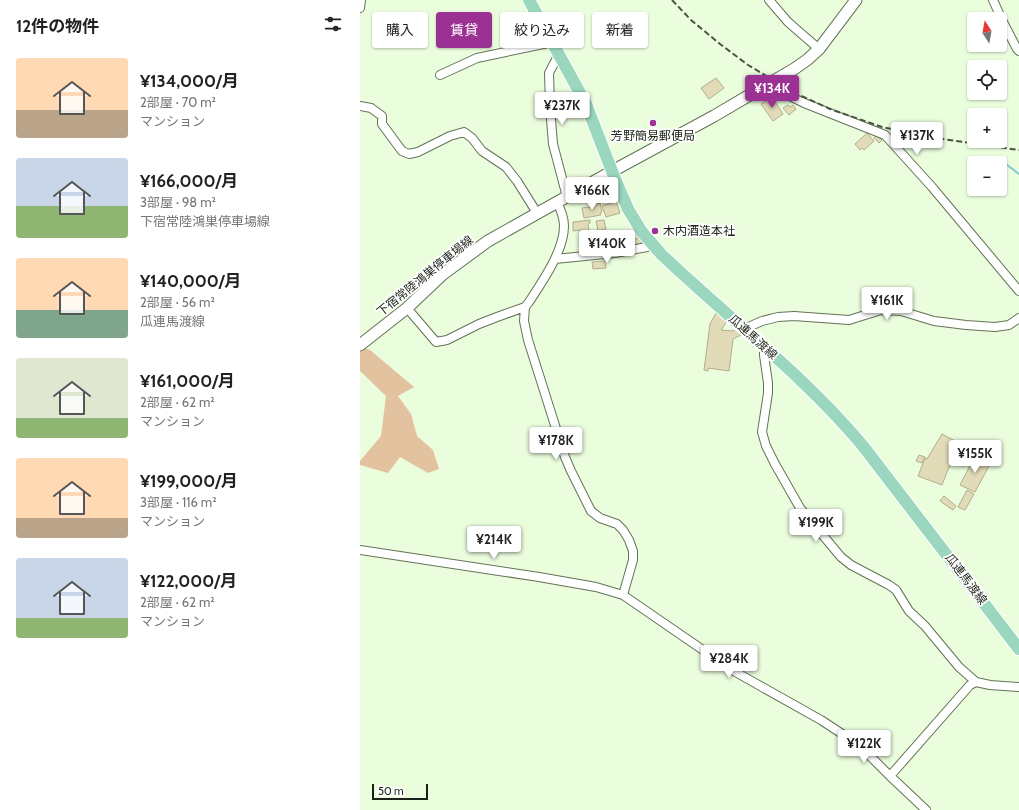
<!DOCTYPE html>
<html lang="ja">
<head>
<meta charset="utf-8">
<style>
	:root { --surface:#fff; --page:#f2f2f2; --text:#222; --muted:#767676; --accent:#9b3193 }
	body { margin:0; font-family:Cabin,"Noto Sans JP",sans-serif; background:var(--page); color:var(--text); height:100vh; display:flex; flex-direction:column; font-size:15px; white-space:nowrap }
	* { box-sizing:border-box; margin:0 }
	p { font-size:13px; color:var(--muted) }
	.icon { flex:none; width:22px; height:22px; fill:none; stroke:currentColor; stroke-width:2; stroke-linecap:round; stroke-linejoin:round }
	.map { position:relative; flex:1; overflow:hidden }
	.drawer { display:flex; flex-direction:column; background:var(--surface); width:360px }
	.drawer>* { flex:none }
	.top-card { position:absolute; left:12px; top:12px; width:380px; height:36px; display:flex; gap:8px }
	.needle { width:26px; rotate:349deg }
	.tools { position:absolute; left:607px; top:12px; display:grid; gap:8px }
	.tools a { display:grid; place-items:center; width:40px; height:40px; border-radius:4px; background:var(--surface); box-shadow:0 1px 3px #0004; font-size:20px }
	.scale { position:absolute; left:12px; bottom:10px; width:56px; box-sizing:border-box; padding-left:4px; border:2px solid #1c2217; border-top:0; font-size:11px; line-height:14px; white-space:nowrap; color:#1c2217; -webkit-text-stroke:3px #fff; paint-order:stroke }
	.price { position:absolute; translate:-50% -34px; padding:0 9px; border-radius:4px; background:#fff; color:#222; font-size:13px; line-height:26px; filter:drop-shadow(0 1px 2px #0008) }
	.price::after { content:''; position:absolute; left:50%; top:24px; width:12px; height:9px; margin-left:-6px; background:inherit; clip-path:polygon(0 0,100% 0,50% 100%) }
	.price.current { background:var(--accent); color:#fff }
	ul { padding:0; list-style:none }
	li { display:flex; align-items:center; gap:12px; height:100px; padding:0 16px }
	li span { display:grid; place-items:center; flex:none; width:112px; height:80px; border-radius:4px; color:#555 }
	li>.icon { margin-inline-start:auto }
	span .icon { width:48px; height:48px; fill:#fffc; stroke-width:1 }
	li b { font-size:17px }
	h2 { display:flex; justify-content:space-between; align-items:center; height:48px; padding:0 16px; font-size:17px }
	.chip { padding:0 14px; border-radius:4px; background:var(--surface); box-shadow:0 1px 3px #0004; font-size:14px; line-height:36px }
	.chip.current { background:var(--accent); color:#fff }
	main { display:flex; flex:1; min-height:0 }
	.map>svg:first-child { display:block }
	.green { fill:#e3c29f }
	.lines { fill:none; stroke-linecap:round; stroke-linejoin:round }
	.stream { stroke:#80cdce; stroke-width:2 }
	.building { fill:#e1dbb8; stroke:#b2ad8c }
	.street-casing { stroke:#637357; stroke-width:10 }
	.secondary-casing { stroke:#637357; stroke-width:13 }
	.primary-casing { stroke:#fff; stroke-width:14 }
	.street { stroke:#fff; stroke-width:8 }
	.secondary { stroke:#fff; stroke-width:11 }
	.primary { stroke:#9bd7be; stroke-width:12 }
	.rail { stroke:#4b5444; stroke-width:2; stroke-dasharray:6 3; stroke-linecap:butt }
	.poi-dot { fill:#9b3193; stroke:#fff; stroke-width:1.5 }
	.labels { text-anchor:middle; stroke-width:3.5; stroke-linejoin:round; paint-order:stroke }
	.poi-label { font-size:12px; fill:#1c2217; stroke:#fff }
	.street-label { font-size:12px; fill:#1c2217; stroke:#fff }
</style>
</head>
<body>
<main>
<section class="drawer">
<h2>12件の物件<svg class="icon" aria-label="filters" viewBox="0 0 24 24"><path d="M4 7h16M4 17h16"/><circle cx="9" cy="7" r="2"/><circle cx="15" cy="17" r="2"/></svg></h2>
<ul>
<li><span style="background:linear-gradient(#ffd9b3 65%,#b9a48a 0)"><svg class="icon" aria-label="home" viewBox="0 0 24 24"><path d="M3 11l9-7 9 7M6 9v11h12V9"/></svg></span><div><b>¥134,000/月</b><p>2部屋 · 70 m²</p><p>マンション</p></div></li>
<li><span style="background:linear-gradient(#c9d6e8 60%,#8fb573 0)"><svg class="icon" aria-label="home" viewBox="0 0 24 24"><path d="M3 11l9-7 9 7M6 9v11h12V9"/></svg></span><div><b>¥166,000/月</b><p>3部屋 · 98 m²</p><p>下宿常陸鴻巣停車場線</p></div></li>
<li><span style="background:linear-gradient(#ffd9b3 65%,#7fa58c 0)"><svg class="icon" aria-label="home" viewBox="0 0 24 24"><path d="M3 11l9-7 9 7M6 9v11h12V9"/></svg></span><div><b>¥140,000/月</b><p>2部屋 · 56 m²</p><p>瓜連馬渡線</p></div></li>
<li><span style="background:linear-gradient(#dfe7d0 75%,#8fb573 0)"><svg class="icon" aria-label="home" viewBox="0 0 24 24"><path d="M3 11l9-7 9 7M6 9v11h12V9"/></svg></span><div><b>¥161,000/月</b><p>2部屋 · 62 m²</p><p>マンション</p></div></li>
<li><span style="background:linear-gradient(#ffd9b3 75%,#b9a48a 0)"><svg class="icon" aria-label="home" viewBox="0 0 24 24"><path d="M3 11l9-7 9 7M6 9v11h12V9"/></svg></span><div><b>¥199,000/月</b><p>3部屋 · 116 m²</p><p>マンション</p></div></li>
<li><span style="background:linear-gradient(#c9d6e8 75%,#8fb573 0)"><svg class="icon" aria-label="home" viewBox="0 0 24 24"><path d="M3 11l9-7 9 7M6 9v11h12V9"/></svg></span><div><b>¥122,000/月</b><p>2部屋 · 62 m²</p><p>マンション</p></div></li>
</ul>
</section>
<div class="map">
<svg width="659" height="810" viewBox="0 0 659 810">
	<rect width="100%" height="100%" fill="#eafddd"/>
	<!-- green -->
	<path class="green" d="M0,346l10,4 44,37 -16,9 13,18 6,22 16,14 6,19 -11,4 -28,-16 -12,16 -28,-8v-4l21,-25 5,-40 -26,-25z"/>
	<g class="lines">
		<!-- stream -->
		<path class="stream" d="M638,158l21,16"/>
	</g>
	<!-- building -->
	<path class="building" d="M356,78l8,10 -15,11 -8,-11z
		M412,97l11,17 -10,7 -12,-17z
		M428,105l2,2 3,-2 3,4 -7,6 -6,-7z
		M507,133l7,8 -10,9 -2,-2 -2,2 -5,-6z
		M517,135l5,5 -3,3 -5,-5z
		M256,201l4,12 -14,4 -4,-11z
		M240,203l2,9 -2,1 1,2 -17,3 -2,-10 8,-1v-2z
		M230,220v3l-2,1 1,8 -5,1 -1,-3 -10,1v-9z
		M244,220l2,9 -8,2 -2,-10z
		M244,235l1,2 3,-1 2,13 -9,1 -3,-13z
		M270,236v4l10,-2 2,7 -24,5 -3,-11z
		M245,261l1,7 -13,1 -1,-7z
		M356,313l7,4 4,4 -6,9 12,1 3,-2 7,5 -10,5 -4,32 -21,-3v3l-4,-1 6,-46z
		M582,434l28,15 -6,13 -8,-4 -6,9h-1l-7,18 -24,-9 7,-18 2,1z
		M559,455l6,2 -3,6 -6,-2z
		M615,456l15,8 -15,28 -15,-7z
		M607,490l7,4 -9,16 -7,-3z
		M584,496l12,10 -3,4 -13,-9z"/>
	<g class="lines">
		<!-- street casing -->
		<g class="street-casing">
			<path id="street" d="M409,0l19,22 31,27
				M633,0l10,22 14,27 2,2
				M0,8l1,-8
				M199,54l-10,19 1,34 3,37 14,53
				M80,75l37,-17 76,-16
				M407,85l37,18 81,32 47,52 87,104
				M0,106l11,2 11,8v8l20,27 7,3 9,-2 32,-16 14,-4 8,6 10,13 24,16 11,14 20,32
				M195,259l60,-6 32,-6 5,-3
				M165,307l-1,14 4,19 37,117 6,14 20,40 9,7 17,6 6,6 6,10 4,11v9l-10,35
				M47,308l29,34 11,-2 32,-16 18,-7 28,-10 4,-5c13,-20 35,-51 35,-76 0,-7 -3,-17 -7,-23
				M384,329l18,-8 16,-4 16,-1 55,4 32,-10 20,1 33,10 32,4 29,2 14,-2 10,-7
				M404,347v8l4,28v10l-6,39 4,14 9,18 25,44 41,49 10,8 38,20 7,5 13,21 16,15 34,41 17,15 14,3 29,2
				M0,550l179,27 57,10 27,8 109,75 23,13 66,37 29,19 17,14 23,23 36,34
				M530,776l80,-91 6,-3"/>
		</g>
		<!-- secondary casing -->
		<g class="secondary-casing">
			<path id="secondary" d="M0,345l47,-37 36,-34 45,-33 130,-73 96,-52 80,-47 13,-9 12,-11 37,-49"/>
		</g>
		<!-- primary casing -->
		<g class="primary-casing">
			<path id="primary" d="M169,0l57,104 29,75 13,30 14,23 19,22c67,64 142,120 202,192l156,203"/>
		</g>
		<!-- street -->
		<use href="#street" class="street"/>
		<!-- secondary -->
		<use href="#secondary" class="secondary"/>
		<!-- primary -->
		<use href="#primary" class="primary"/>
		<!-- rail -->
		<path class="rail" d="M312,0l19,20 29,24 28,21 47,28 35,16 52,18 40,9 97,14"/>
	</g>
	<!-- markers -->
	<g class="poi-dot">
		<circle cx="293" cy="123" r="4"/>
		<circle cx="295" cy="231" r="4"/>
	</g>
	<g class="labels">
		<!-- poi labels -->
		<g class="poi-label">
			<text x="293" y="140">芳野簡易郵便局</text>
			<text x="303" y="235" text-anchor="start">木内酒造本社</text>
		</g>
		<!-- street labels -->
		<g class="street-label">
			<text transform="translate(65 276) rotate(-39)" y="4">下宿常陸鴻巣停車場線</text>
			<text transform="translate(393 337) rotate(42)" y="4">瓜連馬渡線</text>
			<text transform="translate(606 579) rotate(53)" y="4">瓜連馬渡線</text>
		</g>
	</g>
</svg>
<div class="tools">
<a><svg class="needle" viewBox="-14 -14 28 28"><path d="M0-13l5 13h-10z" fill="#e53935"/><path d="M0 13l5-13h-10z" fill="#767676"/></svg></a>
<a><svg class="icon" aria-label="locate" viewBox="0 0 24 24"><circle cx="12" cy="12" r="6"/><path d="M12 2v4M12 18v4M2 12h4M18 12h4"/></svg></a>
<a>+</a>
<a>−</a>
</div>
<div class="scale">50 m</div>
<b class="price current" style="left:412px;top:109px">¥134K</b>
<b class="price" style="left:202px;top:126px">¥237K</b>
<b class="price" style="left:557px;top:156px">¥137K</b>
<b class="price" style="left:232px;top:211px">¥166K</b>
<b class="price" style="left:247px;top:264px">¥140K</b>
<b class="price" style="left:527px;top:321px">¥161K</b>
<b class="price" style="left:196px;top:461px">¥178K</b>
<b class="price" style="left:615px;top:474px">¥155K</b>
<b class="price" style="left:456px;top:543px">¥199K</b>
<b class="price" style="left:134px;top:560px">¥214K</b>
<b class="price" style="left:369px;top:679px">¥284K</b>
<b class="price" style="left:504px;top:764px">¥122K</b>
<div class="top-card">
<a class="chip">購入</a>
<a class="chip current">賃貸</a>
<a class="chip">絞り込み</a>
<a class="chip">新着</a>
</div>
</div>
</main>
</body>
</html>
